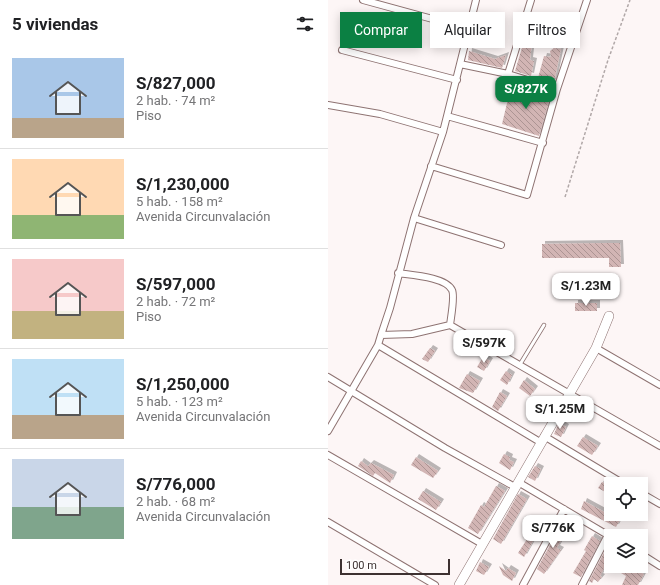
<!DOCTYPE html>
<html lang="es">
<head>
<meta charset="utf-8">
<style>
	:root { --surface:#fff; --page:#f6f6f6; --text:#202124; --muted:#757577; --line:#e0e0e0; --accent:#0b8043 }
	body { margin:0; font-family:Roboto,sans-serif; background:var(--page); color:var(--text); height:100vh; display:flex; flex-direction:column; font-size:15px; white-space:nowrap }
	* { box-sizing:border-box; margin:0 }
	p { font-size:13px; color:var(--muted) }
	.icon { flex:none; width:22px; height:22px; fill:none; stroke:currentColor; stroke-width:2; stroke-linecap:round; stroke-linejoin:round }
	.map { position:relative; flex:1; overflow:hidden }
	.details { display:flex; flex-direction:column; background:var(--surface); width:328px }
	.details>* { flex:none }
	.hud { position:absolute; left:12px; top:12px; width:260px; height:36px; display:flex; gap:8px }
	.buttons { position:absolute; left:276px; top:477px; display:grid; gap:8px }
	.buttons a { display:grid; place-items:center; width:44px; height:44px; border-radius:0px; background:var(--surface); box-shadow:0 2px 10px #0003; font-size:20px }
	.scale { position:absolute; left:12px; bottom:10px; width:110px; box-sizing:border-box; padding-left:4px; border:2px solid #3d3131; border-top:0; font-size:11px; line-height:14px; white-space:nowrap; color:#3d3131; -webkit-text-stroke:3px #fff; paint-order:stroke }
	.price { position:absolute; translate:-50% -34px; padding:0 9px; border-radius:8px; background:#fff; color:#222; font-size:13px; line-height:26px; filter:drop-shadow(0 1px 2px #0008) }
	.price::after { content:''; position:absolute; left:50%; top:24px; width:12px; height:9px; margin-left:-6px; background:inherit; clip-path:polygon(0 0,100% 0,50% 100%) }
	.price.current { background:var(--accent); color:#fff }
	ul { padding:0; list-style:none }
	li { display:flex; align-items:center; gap:12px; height:100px; padding:0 12px }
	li+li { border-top:1px solid var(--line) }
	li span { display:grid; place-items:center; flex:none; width:112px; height:80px; border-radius:0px; color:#555 }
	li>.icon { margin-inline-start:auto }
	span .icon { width:48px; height:48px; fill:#fffc; stroke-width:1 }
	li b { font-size:17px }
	h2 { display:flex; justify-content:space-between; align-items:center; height:48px; padding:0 12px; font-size:17px }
	.chip { padding:0 14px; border-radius:0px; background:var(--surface); box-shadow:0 2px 10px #0003; font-size:14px; line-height:36px }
	.chip.current { background:var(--accent); color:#fff }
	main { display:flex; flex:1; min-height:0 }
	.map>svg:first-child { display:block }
	.building { fill:url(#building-back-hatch); filter:url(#shadow) }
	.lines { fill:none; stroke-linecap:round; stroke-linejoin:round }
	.lane-casing { stroke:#8e7372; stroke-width:4.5 }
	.street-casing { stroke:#8e7372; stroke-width:8 }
	.secondary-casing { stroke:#8e7372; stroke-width:10 }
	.path { stroke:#b1a8a8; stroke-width:1.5; stroke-dasharray:3 2; stroke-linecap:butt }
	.lane { stroke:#fff; stroke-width:3 }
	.street { stroke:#fff; stroke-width:6 }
	.secondary { stroke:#fff; stroke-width:9 }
</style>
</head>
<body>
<main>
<section class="details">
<h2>5 viviendas<svg class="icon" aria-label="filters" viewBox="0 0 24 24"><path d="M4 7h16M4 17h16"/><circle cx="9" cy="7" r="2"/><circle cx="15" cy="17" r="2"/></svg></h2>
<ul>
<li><span style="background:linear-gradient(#a9c7e8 75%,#b9a48a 0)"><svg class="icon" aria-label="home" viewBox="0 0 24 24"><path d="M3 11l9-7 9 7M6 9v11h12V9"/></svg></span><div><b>S/827,000</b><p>2 hab. · 74 m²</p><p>Piso</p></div></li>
<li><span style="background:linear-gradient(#ffd9b3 70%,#8fb573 0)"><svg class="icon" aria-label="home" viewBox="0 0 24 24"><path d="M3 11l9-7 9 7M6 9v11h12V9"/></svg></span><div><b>S/1,230,000</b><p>5 hab. · 158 m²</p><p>Avenida Circunvalación</p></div></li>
<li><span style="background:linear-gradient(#f6c9c9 65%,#c2b280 0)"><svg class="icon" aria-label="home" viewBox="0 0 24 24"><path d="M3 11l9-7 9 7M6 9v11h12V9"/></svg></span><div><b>S/597,000</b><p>2 hab. · 72 m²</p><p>Piso</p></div></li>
<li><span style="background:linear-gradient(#bfe0f5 70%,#b9a48a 0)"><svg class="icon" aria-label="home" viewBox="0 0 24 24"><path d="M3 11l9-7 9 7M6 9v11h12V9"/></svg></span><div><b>S/1,250,000</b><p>5 hab. · 123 m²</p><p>Avenida Circunvalación</p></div></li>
<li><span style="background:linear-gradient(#c9d6e8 60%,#7fa58c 0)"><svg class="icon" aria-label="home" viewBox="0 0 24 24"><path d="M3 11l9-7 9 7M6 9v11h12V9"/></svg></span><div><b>S/776,000</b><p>2 hab. · 68 m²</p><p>Avenida Circunvalación</p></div></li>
</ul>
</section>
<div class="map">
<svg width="332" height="585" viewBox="0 0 332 585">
	<defs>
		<pattern id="building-back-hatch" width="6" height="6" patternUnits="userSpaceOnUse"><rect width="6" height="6" fill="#d2b5b4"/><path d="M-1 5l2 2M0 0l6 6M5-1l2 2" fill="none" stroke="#ac9493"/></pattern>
		<filter id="shadow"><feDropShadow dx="3" dy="-3" stdDeviation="0" flood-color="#0004"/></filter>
	</defs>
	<rect width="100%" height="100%" fill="#fdf6f6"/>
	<!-- building -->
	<path class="building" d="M224,29l8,2 -5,15 -7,-3z
		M199,31l12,4 -2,9 -5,-2 -2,18 4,1 -3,15 -16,-5z
		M226,48l7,1 -7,34 -16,-5 6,-22 7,1 -1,-6z
		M141,51l26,8 11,-4 -4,13 -34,-8z
		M190,85l33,9 -12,42 -37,-12 6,-25 -5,-1 4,-8 12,3z
		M281,243h11l1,24h-12v-9h-67v-14z
		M247,303h22v8h-22z
		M102,348l5,3 -7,11 -6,-3z
		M155,357l7,4 -6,10 -7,-4z
		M178,371l6,4 -5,10 -7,-5z
		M139,374l13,7 -7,12 -14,-5z
		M196,380l11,9 -5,7 -11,-8z
		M172,392l7,4 -9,15 -6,-4z
		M231,423l7,4 -5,10 -7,-3z
		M255,437l15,9 -6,9 -15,-9z
		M176,454l6,3 -1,3 5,2 -4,8 -11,-7z
		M88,457l22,14 -5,7 -22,-13z
		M33,461l7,5 3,-3 23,12 -4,8 -15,-10 -2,3 -15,-10z
		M207,466l6,3 -6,12 -7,-4z
		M274,482l9,5v8l-13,-7z
		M168,486l9,5 -27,43 -10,-6 13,-23 3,2z
		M95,491l18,11 -5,8 -18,-11z
		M190,494l9,5 -26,45 -8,-5z
		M256,501l24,13h15l-7,13 -35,-18z
		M235,521l7,3 -13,24 4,2 -17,24 -7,-5z
		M203,533l5,3 -12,21 -6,-4z
		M264,536l8,5 -19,36 -8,-4 13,-22 -2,-1z
		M280,545l3,2v7l-7,12 1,1 -5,9 2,1 -4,5 -4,-3 -2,4 -3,-2z
		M152,562l9,5 -5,8 -8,-4z
		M171,566l7,5 2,-3 8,5 -4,8 -9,-6z
		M296,566h18l-3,6 5,2 -6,11h-16l4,-9 -5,-3z"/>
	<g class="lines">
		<!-- lane casing -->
		<g class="lane-casing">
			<path id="lane" d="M191,366l25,-41"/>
		</g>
		<!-- street casing -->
		<g class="street-casing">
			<path id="street" d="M35,0l106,29
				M14,50l115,30
				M132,64l48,10 49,15
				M180,74l23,-74
				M0,105l52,9 63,18
				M119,116l96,27
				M103,166l96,29 30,-106 30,-89
				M86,218l87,27
				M70,273c13,2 48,4 54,17 3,6 -1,27 -2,35
				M53,335l9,-27 24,-90 29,-86 33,-132
				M50,345l162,97
				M268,348l64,37
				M0,377l117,71 70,39
				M0,431l50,-86 3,-10 31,-1 38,-9 210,121
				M216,436l80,48
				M0,455l154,89
				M190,482l93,55
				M313,493l19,11
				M0,522l107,63
				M313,554l19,12
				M195,585l41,-76
				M254,585l26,-50"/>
		</g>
		<!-- secondary casing -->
		<g class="secondary-casing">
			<path id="secondary" d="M131,585l137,-237 13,-32"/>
		</g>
		<!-- path -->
		<path class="path" d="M237,197l43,-137 22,-60"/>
		<!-- lane -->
		<use href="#lane" class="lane"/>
		<!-- street -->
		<use href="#street" class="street"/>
		<!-- secondary -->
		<use href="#secondary" class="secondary"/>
	</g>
</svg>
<div class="buttons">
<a><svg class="icon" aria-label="locate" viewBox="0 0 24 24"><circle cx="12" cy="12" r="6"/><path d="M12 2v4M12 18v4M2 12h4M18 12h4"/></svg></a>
<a><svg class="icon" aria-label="layers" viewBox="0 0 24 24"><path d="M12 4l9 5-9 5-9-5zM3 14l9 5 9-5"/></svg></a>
</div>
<div class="scale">100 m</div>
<b class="price current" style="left:198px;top:110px">S/827K</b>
<b class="price" style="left:258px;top:307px">S/1.23M</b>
<b class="price" style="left:156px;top:364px">S/597K</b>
<b class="price" style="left:232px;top:430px">S/1.25M</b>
<b class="price" style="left:225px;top:549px">S/776K</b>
<div class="hud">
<a class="chip current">Comprar</a>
<a class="chip">Alquilar</a>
<a class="chip">Filtros</a>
</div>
</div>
</main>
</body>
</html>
